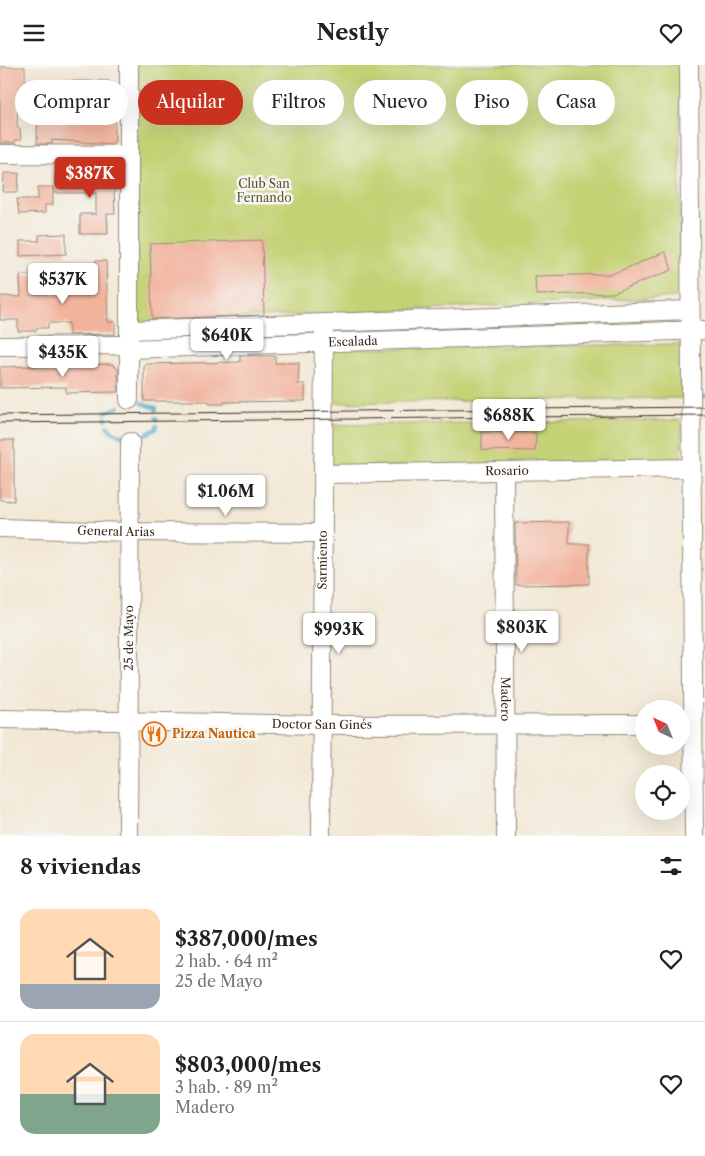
<!DOCTYPE html>
<html lang="es">
<head>
<meta charset="utf-8">
<style>
	:root { --surface:#fff; --page:#f6f6f6; --text:#222; --muted:#767676; --line:#e0e0e0; --accent:#c8321e }
	body { margin:0; font-family:"Libre Caslon Text",serif; background:var(--page); color:var(--text); height:100vh; display:flex; flex-direction:column; font-size:19px; white-space:nowrap }
	* { box-sizing:border-box; margin:0 }
	p { font-size:16px; color:var(--muted) }
	.icon { flex:none; width:28px; height:28px; fill:none; stroke:currentColor; stroke-width:2; stroke-linecap:round; stroke-linejoin:round }
	.map { position:relative; height:771px; overflow:hidden }
	.sheet { display:flex; flex-direction:column; background:var(--surface); flex:1 }
	.sheet>* { flex:none }
	.guide { position:absolute; left:15px; top:15px; width:675px; height:45px; display:flex; gap:10px }
	.needle { width:32px; rotate:317deg }
	.tools { position:absolute; left:635px; top:635px; display:grid; gap:10px }
	.tools a { display:grid; place-items:center; width:55px; height:55px; border-radius:50%; background:var(--surface); box-shadow:0 5px 20px #0002; font-size:25px }
	.price { position:absolute; translate:-50% -42px; padding:0 11px; border-radius:5px; background:#fff; color:#222; font-size:16px; line-height:32px; filter:drop-shadow(0 1px 2px #0008) }
	.price::after { content:''; position:absolute; left:50%; top:30px; width:15px; height:11px; margin-left:-8px; background:inherit; clip-path:polygon(0 0,100% 0,50% 100%) }
	.price.active { background:var(--accent); color:#fff }
	ul { padding:0; list-style:none }
	li { display:flex; align-items:center; gap:15px; height:125px; padding:0 20px }
	li+li { border-top:1px solid var(--line) }
	li span { display:grid; place-items:center; flex:none; width:140px; height:100px; border-radius:15px; color:#555 }
	li>.icon { margin-inline-start:auto }
	span .icon { width:60px; height:60px; fill:#fffc; stroke-width:1 }
	li b { font-size:21px }
	h2 { display:flex; justify-content:space-between; align-items:center; height:60px; padding:0 20px; font-size:21px }
	.pill { padding:0 18px; border-radius:22px; background:var(--surface); box-shadow:0 5px 20px #0002; font-size:18px; line-height:45px }
	.pill.active { background:var(--accent); color:#fff }
	header { display:flex; justify-content:space-between; align-items:center; height:65px; padding:0 20px; background:var(--surface); font-size:22px; font-weight:800 }
	.map>svg:first-child { display:block }
	.green { fill:#c4d274; stroke:#807e49 }
	.lines { fill:none; stroke-linecap:round; stroke-linejoin:round }
	.stream { stroke:#47a7c6; stroke-width:4 }
	.building { fill:#f2b39d }
	.minor-casing { stroke:#96897a; stroke-width:20 }
	.minor { stroke:#fff; stroke-width:18 }
	.tram { stroke:#3b2a1e; stroke-width:1 }
	.labels { text-anchor:middle; stroke-width:5; stroke-linejoin:round; paint-order:stroke }
	.park-label { font-size:12px; fill:#5d5434; stroke:#f6f6f2 }
	.street-label { font-size:12px; fill:#3b2a1e; stroke:#f6f6f2 }
	.food-label { font-size:12px; font-weight:bold; fill:#c56008; stroke:#f6f6f2; text-anchor:start }
</style>
</head>
<body>
<header><svg class="icon" aria-label="menu" viewBox="0 0 24 24"><path d="M4 6h16M4 12h16M4 18h16"/></svg>Nestly<svg class="icon" aria-label="heart" viewBox="0 0 24 24"><path d="M12 20l-8-8c-3-5 5-10 8-4 3-6 11-1 8 4z"/></svg></header>
<div class="map">
<svg width="705" height="771" viewBox="0 0 705 771">
	<rect width="100%" height="100%" fill="#f6f6f2"/>
	<filter id="ink" filterUnits="userSpaceOnUse"><feTurbulence type="fractalNoise" baseFrequency=".02" numOctaves="2"/><feDisplacementMap in="SourceGraphic" scale="10" xChannelSelector="R" yChannelSelector="G"/><feConvolveMatrix kernelMatrix="1 2 1 2 8 2 1 2 1" color-interpolation-filters="sRGB"/></filter>
	<filter id="wash" filterUnits="userSpaceOnUse"><feTurbulence type="fractalNoise" baseFrequency=".0096" numOctaves="4" result="noise"/><feDisplacementMap in="SourceGraphic" scale="20" xChannelSelector="R" yChannelSelector="G"/><feGaussianBlur stdDeviation="1.12" result="paint"/><feColorMatrix in="noise" values="0 0 0 0 0 0 0 0 0 0 0 0 0 0 0 0 0 1.4 0 .05"/><feComposite in="paint" operator="in"/></filter>
	<g filter="url(#wash)">
		<rect width="100%" height="100%" fill="#f2e8d5"/>
		<!-- green -->
		<path class="green" d="M138,0h542v232l-543,26z
			M681,279l1,54 -351,5 -1,-54z
			M682,355l-1,42 -351,5 -1,-42z"/>
		<g class="lines">
			<!-- stream -->
			<path class="stream" d="M703,332h2
				M142,338l14,5v2
				M106,347l13,-5
				M156,353l1,1
				M106,355v-2
				M107,361l6,6 10,4
				M142,371l14,-7 1,-3"/>
		</g>
		<g id="blocks">
			<!-- building -->
			<path class="building" d="M0,2h25v14h84v16h6v44l-3,3 -60,-4v4h-15l1,-50h-20l-1,34h3l1,12h-6v3h-15z
				M4,108h15l-1,19h-15z
				M55,108l14,1v3h27v-4h12v15l6,-1 1,27h-8l1,20h-28v-20h16v-21h-42z
				M38,122h15v18h-8v8l-26,1 -2,-15h21z
				M66,169v20l-46,2v-15h19v-6z
				M262,175l2,75 -112,4 -2,-75z
				M665,187l7,18 -59,23 -77,2 -1,-19 77,-2z
				M95,196h11l2,61h7v12l-46,1v-12h-21v5h-11l-1,3h-18v-11h-18v-24l21,1 -1,-22h15v19l24,-1v-6l19,-1v-12l17,-1z
				M240,291h35v7h24l-1,21h7v17l-81,1v2h-15v-3h-65v-34l3,-3 93,-2z
				M112,299l6,5v23l-52,1v-6l-66,1v-21z
				M482,367l54,1 -1,18 -53,-1z
				M0,375h14v61l-14,-1z
				M569,457v22h20v40l-73,1 -1,-62z"/>
		</g>
	</g>
	<g filter="url(#ink)">
		<use href="#blocks" fill-opacity="0" stroke="#96897a" stroke-width="1"/>
		<g class="lines">
			<!-- minor casing -->
			<g class="minor-casing">
				<g id="minor">
					<path d="M689,0l5,771"/>
					<path d="M0,89l129,1"/>
					<path d="M130,265l560,-20"/>
					<path id="s1" d="M0,281l121,-1 8,4 576,-19"/>
					<path d="M129,335v-335"/>
					<path id="s2" d="M504,406l2,365"/>
					<path id="s3" d="M323,409l368,-6"/>
					<path id="s4" d="M0,463l129,4 194,1"/>
					<path id="s5" d="M0,654l323,6 321,-1"/>
					<path id="s6" d="M128,771l2,-394"/>
					<path id="s7" d="M321,771l3,-504"/>
				</g>
			</g>
			<!-- minor -->
			<use href="#minor" class="minor"/>
			<!-- tram -->
			<path class="tram" d="M0,350l705,-8
				M0,358l705,-8"/>
		</g>
	</g>
	<!-- icons -->
	<defs>
		<g id="restaurant-ring" transform="scale(1.25)"><circle r="9.5" fill="#f6f6f2" stroke="#e8710a" stroke-width="1.5"/><path d="M-5-6h1v4h1v-4h1v4h1v-4h1v5L-1.5 .5V6h-2V.5L-5-1ZM5-6V6H3V1.5H1.5Q1.5-4 5-6Z" fill="#e8710a"/></g>
	</defs>
	<g fill-rule="evenodd">
		<use href="#restaurant-ring" x="154" y="669"/>
	</g>
	<g class="labels">
		<!-- park labels -->
		<g class="park-label">
			<text x="264" y="123">Club San<tspan x="264" dy="14">Fernando</tspan></text>
		</g>
		<!-- street labels -->
		<g class="street-label">
			<text dy="4" stroke="none"><textPath href="#s1" startOffset="354">Escalada</textPath></text>
			<text dy="4" stroke="none"><textPath href="#s3" startOffset="184">Rosario</textPath></text>
			<text dy="4" stroke="none"><textPath href="#s4" startOffset="116">General Arias</textPath></text>
			<text dy="4" stroke="none"><textPath href="#s7" startOffset="276">Sarmiento</textPath></text>
			<text dy="4" stroke="none"><textPath href="#s6" startOffset="198">25 de Mayo</textPath></text>
			<text dy="4" stroke="none"><textPath href="#s2" startOffset="228">Madero</textPath></text>
			<text dy="4" stroke="none"><textPath href="#s5" startOffset="322">Doctor San Ginés</textPath></text>
		</g>
		<!-- food labels -->
		<g class="food-label">
			<text x="172" y="673">Pizza Nautica</text>
		</g>
	</g>
</svg>
<div class="tools">
<a><svg class="needle" viewBox="-14 -14 28 28"><path d="M0-13l5 13h-10z" fill="#e53935"/><path d="M0 13l5-13h-10z" fill="#767676"/></svg></a>
<a><svg class="icon" aria-label="locate" viewBox="0 0 24 24"><circle cx="12" cy="12" r="6"/><path d="M12 2v4M12 18v4M2 12h4M18 12h4"/></svg></a>
</div>
<b class="price active" style="left:90px;top:134px">$387K</b>
<b class="price" style="left:63px;top:240px">$537K</b>
<b class="price" style="left:227px;top:296px">$640K</b>
<b class="price" style="left:63px;top:313px">$435K</b>
<b class="price" style="left:509px;top:376px">$688K</b>
<b class="price" style="left:226px;top:452px">$1.06M</b>
<b class="price" style="left:522px;top:588px">$803K</b>
<b class="price" style="left:339px;top:590px">$993K</b>
<div class="guide">
<a class="pill">Comprar</a>
<a class="pill active">Alquilar</a>
<a class="pill">Filtros</a>
<a class="pill">Nuevo</a>
<a class="pill">Piso</a>
<a class="pill">Casa</a>
</div>
</div>
<section class="sheet">
<h2>8 viviendas<svg class="icon" aria-label="filters" viewBox="0 0 24 24"><path d="M4 7h16M4 17h16"/><circle cx="9" cy="7" r="2"/><circle cx="15" cy="17" r="2"/></svg></h2>
<ul>
<li><span style="background:linear-gradient(#ffd9b3 75%,#9aa5b1 0)"><svg class="icon" aria-label="home" viewBox="0 0 24 24"><path d="M3 11l9-7 9 7M6 9v11h12V9"/></svg></span><div><b>$387,000/mes</b><p>2 hab. · 64 m²</p><p>25 de Mayo</p></div><svg class="icon" aria-label="heart" viewBox="0 0 24 24"><path d="M12 20l-8-8c-3-5 5-10 8-4 3-6 11-1 8 4z"/></svg></li>
<li><span style="background:linear-gradient(#ffd9b3 60%,#7fa58c 0)"><svg class="icon" aria-label="home" viewBox="0 0 24 24"><path d="M3 11l9-7 9 7M6 9v11h12V9"/></svg></span><div><b>$803,000/mes</b><p>3 hab. · 89 m²</p><p>Madero</p></div><svg class="icon" aria-label="heart" viewBox="0 0 24 24"><path d="M12 20l-8-8c-3-5 5-10 8-4 3-6 11-1 8 4z"/></svg></li>
</ul>
</section>
</body>
</html>
